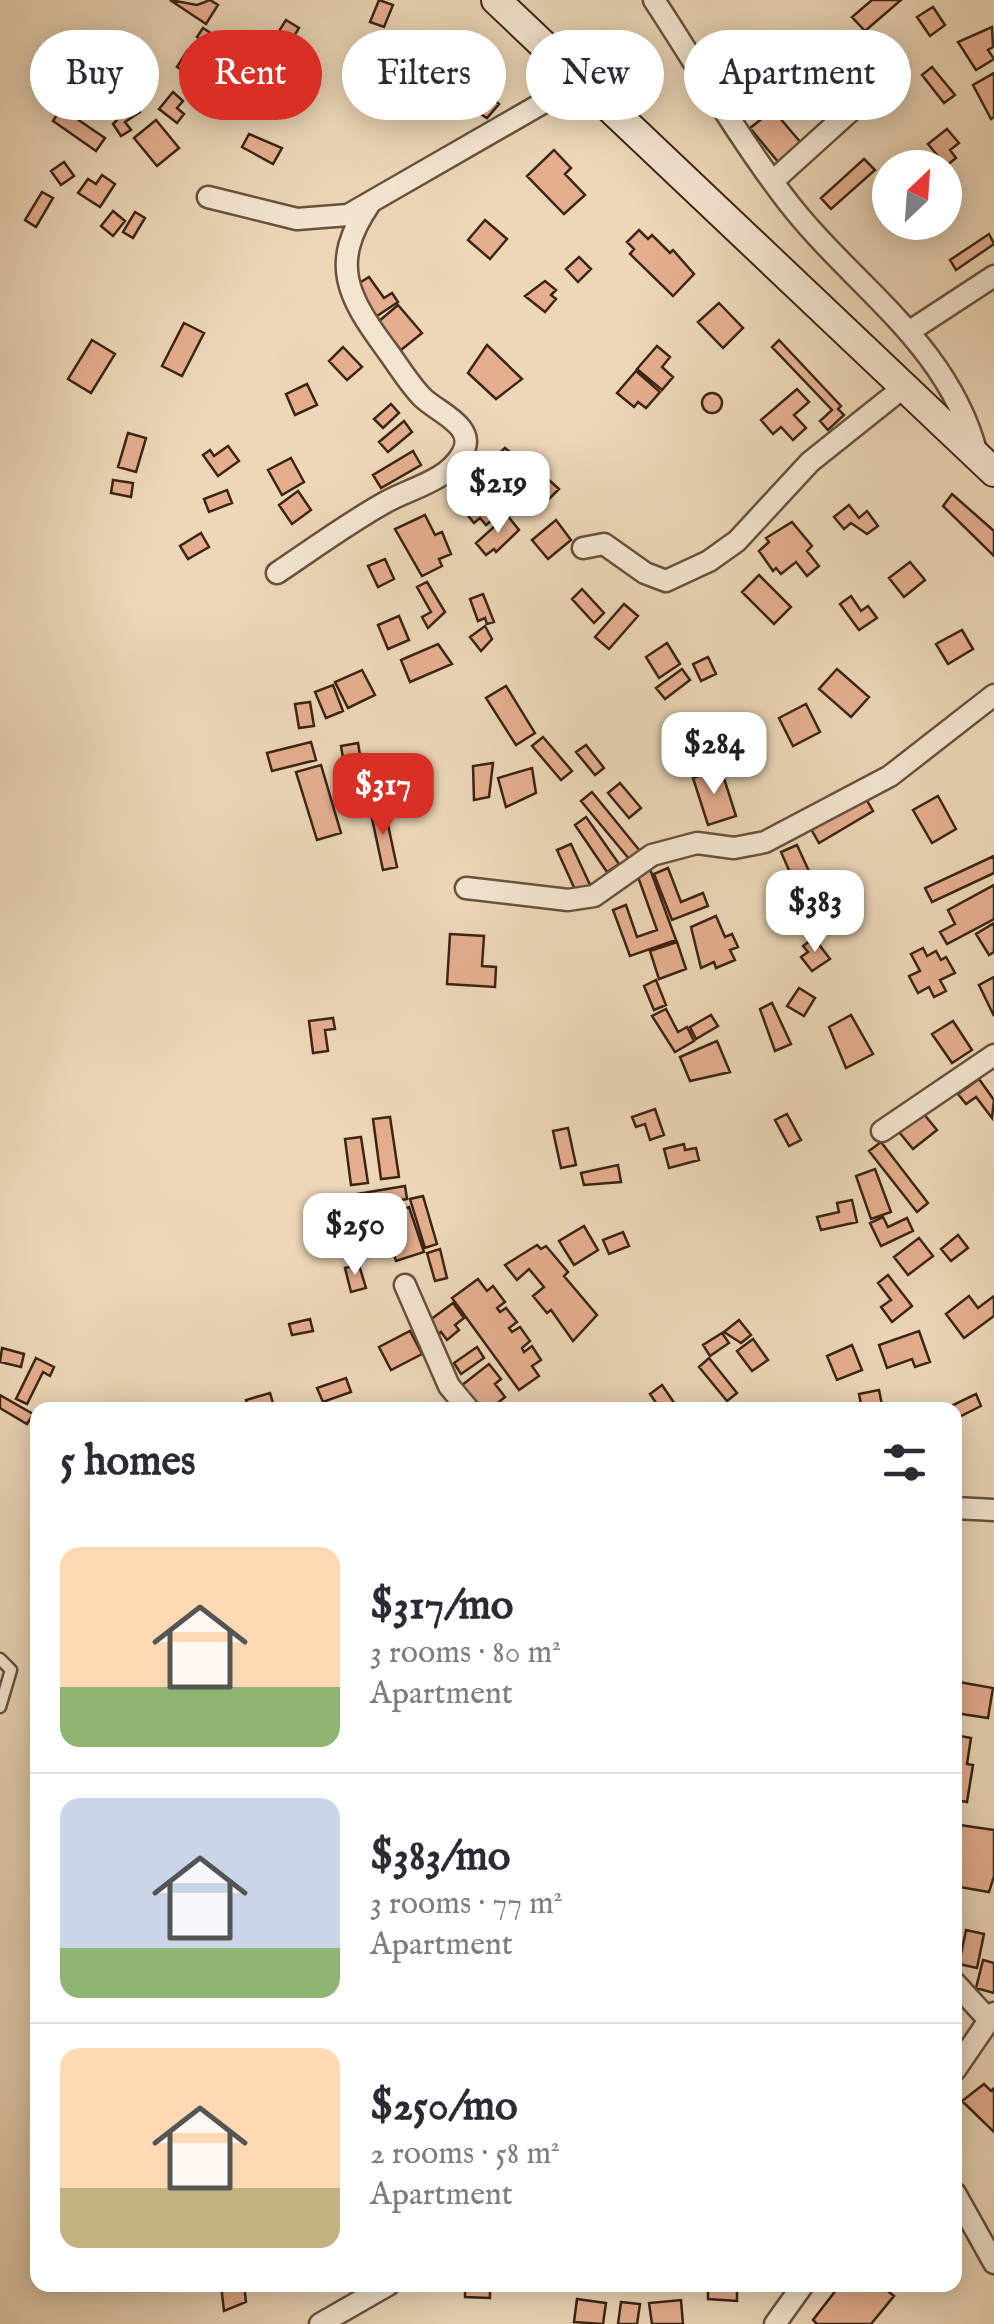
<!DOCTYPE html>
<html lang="en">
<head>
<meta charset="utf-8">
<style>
	:root { --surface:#fff; --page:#f7f7f7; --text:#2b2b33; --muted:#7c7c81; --line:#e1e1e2; --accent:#d93025 }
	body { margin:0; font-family:"IM FELL English",serif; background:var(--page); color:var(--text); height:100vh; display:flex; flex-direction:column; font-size:38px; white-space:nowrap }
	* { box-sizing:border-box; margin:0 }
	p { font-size:32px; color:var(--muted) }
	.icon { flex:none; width:55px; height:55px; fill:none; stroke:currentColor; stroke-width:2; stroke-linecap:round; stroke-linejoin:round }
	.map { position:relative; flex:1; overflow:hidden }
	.side { position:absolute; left:30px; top:1402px; width:932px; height:890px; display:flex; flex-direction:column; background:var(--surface); border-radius:20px; box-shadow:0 5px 25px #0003 }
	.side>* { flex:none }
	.guide { position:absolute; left:30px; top:30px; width:935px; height:90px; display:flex; gap:20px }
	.needle { width:65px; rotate:25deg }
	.fabs { position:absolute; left:872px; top:150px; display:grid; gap:20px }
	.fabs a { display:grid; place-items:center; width:90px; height:90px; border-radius:50%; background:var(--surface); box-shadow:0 5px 25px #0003; font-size:50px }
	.price { position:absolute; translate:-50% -85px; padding:0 22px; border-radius:20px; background:#fff; color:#222; font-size:32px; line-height:65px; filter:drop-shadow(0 2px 5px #0008) }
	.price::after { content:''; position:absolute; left:50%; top:60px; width:30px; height:22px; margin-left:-15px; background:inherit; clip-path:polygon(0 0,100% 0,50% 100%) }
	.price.on { background:var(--accent); color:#fff }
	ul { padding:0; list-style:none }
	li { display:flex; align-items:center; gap:30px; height:250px; padding:0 30px }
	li+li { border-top:2px solid var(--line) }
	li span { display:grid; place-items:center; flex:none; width:280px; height:200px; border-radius:20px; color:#555 }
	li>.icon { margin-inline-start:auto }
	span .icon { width:120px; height:120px; fill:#fffc; stroke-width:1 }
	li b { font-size:42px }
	h2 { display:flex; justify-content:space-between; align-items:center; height:120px; padding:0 30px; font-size:42px }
	.tag { padding:0 35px; border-radius:45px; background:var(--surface); box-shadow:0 5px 25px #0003; font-size:35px; line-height:90px }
	.tag.on { background:var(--accent); color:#fff }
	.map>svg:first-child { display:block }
	.building { fill:#e5af8f; stroke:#3d2413; stroke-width:2.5 }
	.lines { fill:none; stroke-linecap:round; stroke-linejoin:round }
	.lane-casing { stroke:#69513c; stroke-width:15 }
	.street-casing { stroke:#69513c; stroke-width:25 }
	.secondary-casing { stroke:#3d2413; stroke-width:32 }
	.lane { stroke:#f3e5d0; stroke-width:10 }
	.street { stroke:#f3e5d0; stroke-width:20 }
	.secondary { stroke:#f3e5d0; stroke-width:28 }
</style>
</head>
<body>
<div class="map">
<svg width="994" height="2324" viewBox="0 0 994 2324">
	<rect width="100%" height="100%" fill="#ecd7b7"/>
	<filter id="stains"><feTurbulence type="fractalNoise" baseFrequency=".002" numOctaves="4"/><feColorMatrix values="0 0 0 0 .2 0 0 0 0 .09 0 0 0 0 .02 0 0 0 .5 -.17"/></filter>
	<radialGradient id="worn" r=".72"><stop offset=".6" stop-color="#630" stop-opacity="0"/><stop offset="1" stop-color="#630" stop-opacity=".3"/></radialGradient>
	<!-- building -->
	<path class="building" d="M170,0l27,5 13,-5 8,5 -12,19z
		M379,0l14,5 -9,22 -14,-5z
		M872,0h29l-36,31 -13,-14z
		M933,7l12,18 -15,11 -13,-19z
		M286,20l13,8 -11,18 20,13 -7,11 -34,-20z
		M992,27l1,20 -5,3 6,9 -18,11 -18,-28z
		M203,28l21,14 -6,9 -21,-14z
		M834,36l34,34 -15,15 -34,-34z
		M92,49l36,47 -13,10 -36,-47z
		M808,49l25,25 -22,22 -25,-25z
		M187,51l21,14 -10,16 -21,-14z
		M73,57l15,21 -10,6 -10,-14 -10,7 -7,-10z
		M216,61l22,14 -6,10 -22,-14z
		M457,65l42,39 -12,14 -19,-12 3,-3 -14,-13 3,-3 -12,-12z
		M932,67l23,28 -11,8 -22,-28z
		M267,72l21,15 -13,19 -22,-15z
		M994,73v44l-3,2 -18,-34z
		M89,82l21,27 -9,8 -22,-28z
		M173,92l10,9 -6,7 7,6 -7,9 -18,-14z
		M132,101l8,11 -15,10 6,8 -10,6 -8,-12 4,-4 -4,-6z
		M61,108l44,30 -9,13 -43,-30z
		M773,110l29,34 -23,19 -29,-35z
		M156,120l23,28 -22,18 -23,-28z
		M947,129l12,14 -9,7 6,8 -10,8 -18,-22z
		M249,134l33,14 -9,16 -31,-17z
		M554,150l17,18 -6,6 20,21 -21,19 -37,-38z
		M864,159l11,11 -44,39 -10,-11z
		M64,162l10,14 -13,9 -10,-14z
		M102,175l13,9 -15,23 -22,-14 10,-14 8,5z
		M42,192l11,6 -17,29 -11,-7z
		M113,211l12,10 -12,15 -12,-10z
		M135,212l10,6 -12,20 -10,-6z
		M485,220l22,19 -17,20 -22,-19z
		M639,230l9,9 4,-4 18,18 3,-3 21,24 -21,22 -43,-42 4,-5 -7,-7z
		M989,234l5,10 -38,26 -6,-10z
		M579,257l12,12 -13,13 -12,-13z
		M369,277l15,21 8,-5 6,9 -24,16 -21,-31z
		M545,281l11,9 -5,5 5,4 -11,13 -20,-16z
		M719,303l24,25 -20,20 -25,-26z
		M398,305l24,28 -21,17 -23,-28z
		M184,323l20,10 -22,43 -20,-10z
		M92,340l23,14 -24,39 -23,-14z
		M779,340l62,66 -3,3 6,6 -16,15 -8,-9 12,-11 -60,-63z
		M487,345l35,34 -26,20 -28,-26z
		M657,346l13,11 -8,10 11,10 -11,13 -25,-21z
		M343,347l19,20 -15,13 -18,-19z
		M636,371l24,21 -14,16 -8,-6 -4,5 -17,-14z
		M307,384l10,21 -22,10 -9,-21z
		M797,389l12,13 -15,13 12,13 -13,12 -12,-13 -8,7 -12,-14z
		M702 403a10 10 0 1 1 20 0a10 10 0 1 1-20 0Z
		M391,404l8,9 -16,15 -9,-9z
		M404,421l8,11 -24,20 -9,-10z
		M128,433l18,5 -10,34 -18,-5z
		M228,446l11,15 -21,15 -15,-21 7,-5 4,6z
		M505,448l37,30 -10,11 -30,-25 -11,10 30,32 -7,7 -37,-40z
		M413,451l8,14 -40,23 -8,-13z
		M291,458l13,24 -22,13 -14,-25z
		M113,480l20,3 -2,14 -20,-4z
		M549,480l10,9 -15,15 -10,-9z
		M481,483l19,31 -14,11 -6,-7 -6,5 -17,-21z
		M227,490l5,13 -23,9 -5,-13z
		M298,491l13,19 -19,14 -13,-19z
		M952,494l42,37v25l-51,-50z
		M849,505l10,13 8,-7 11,15 -11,8 -16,-11 -7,6 -10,-12z
		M425,515l10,20 7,-3 9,22 -12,5 3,7 -20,10 -27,-47z
		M507,515l12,15 -23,22 -2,-3 -8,6 -10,-12z
		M556,520l15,20 -23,19 -16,-19z
		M792,522l20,24 -5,5 12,15 -12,10 -11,-14 -15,12 -5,-6 -3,3 -14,-20 10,-9 -3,-4z
		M201,533l8,14 -21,12 -8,-13z
		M385,559l9,20 -16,8 -10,-21z
		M910,562l15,18 -21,17 -15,-19z
		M759,575l32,32 -17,17 -32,-32z
		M427,582l18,30 -17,16 -6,-11 9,-5 -14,-25z
		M582,589l22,24 -10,10 -22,-24z
		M483,594l11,28 -7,2 -2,-6 -7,3 -8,-22z
		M851,596l10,15 7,-5 9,12 -18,12 -19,-26z
		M624,604l14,12 -29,33 -14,-12z
		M399,616l10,24 -21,9 -10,-24z
		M485,626l7,13 -11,12 -11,-14z
		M962,630l11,19 -25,15 -12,-20z
		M667,643l13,21 -21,14 -13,-21z
		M438,644l14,20 -42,18 -9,-22z
		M708,657l8,17 -15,7 -8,-17z
		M682,669l8,11 -25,19 -9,-11z
		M837,669l32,28 -18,20 -32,-28z
		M362,670l13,25 -27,13 -13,-26z
		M333,685l10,26 -17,7 -11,-26z
		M506,686l29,47 -19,12 -30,-47z
		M310,702l4,24 -15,2 -4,-24z
		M806,704l14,28 -27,14 -14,-28z
		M543,737l29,34 -11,9 -29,-34z
		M311,742l5,18 -44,11 -5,-18z
		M358,743l10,59 -17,3 -10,-59z
		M586,745l18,23 -9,7 -19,-23z
		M493,763l-4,34 -15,3 -1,-34z
		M321,765l20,68 -24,7 -21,-68z
		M532,768l4,25 -30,14 -8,-29z
		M721,769l15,47 -28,9 -15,-47z
		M620,783l21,25 -12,10 -21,-25z
		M592,792l48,59 -10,9 -49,-59z
		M938,796l18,33 -24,14 -19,-33z
		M865,797l8,14 -54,32 -8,-14z
		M384,806l13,61 -14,3 -13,-61z
		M586,817l33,47 -12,8 -32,-47z
		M571,844l20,43 -14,7 -20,-44z
		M797,845l26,57 -17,7 -25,-57z
		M994,856v17l-62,29 -7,-14z
		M668,868l13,34 22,-9 5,13 -36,14 -18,-46z
		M650,869l26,71 -46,16 -17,-46 13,-5 11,32 20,-7 -20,-56z
		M784,874l13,30 -19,8 -5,-11 8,-4 -8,-18z
		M994,885v34l-47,25 -7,-12 15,-8 -7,-14z
		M716,916l9,21 7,-3 6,13 -8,3 5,10 -19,8 -2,-6 -13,6 -10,-41z
		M994,923v29l-5,3 -13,-21z
		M450,934l34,2 -2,30 14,1 -1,20 -48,-3z
		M814,938l16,21 -18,12 -11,-14 7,-5 -5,-6z
		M677,942l9,27 -27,10 -9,-28z
		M923,948l4,8 9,-5 5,9 5,-3 9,16 -15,7 6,11 -12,6 -5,-10 -11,6 -9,-17 11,-5 -9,-17z
		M994,977v39l-15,-31z
		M656,980l10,25 -12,5 -10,-24z
		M799,988l16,10 -11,18 -17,-10z
		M772,1003l19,41 -16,7 -15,-42z
		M666,1009l12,23 9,-5 7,14 -19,11 -23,-36z
		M711,1015l7,11 -22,13 -6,-12z
		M851,1015l22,39 -27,14 -17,-41z
		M333,1018l2,11 -10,1 3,21 -15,2 -4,-32z
		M953,1021l19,29 -20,13 -20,-29z
		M717,1041l13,31 -40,9 -10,-24z
		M979,1079l15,21 -2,18 -16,-21 -10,7 -8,-10z
		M655,1109l9,26 -14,5 -5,-16 -9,3 -4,-10z
		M923,1113l14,17 -24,19 -14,-17z
		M787,1114l14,26 -12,6 -14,-26z
		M390,1117l9,60 -18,2 -8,-60z
		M568,1128l8,37 -15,3 -8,-37z
		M361,1137l7,46 -17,2 -6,-46z
		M881,1142l47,61 -11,9 -48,-61z
		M684,1144l1,6 11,-2 3,12 -30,8 -5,-19z
		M618,1165l3,17 -37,3 -3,-12z
		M875,1169l16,43 -20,7 -15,-43z
		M405,1186l2,13 -47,8 -3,-13z
		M423,1196l14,48 -12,4 -15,-49z
		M852,1200l5,22 -36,8 -4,-13 22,-5 -2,-9z
		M409,1207l15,45 -28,9 -14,-45z
		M883,1217l5,10 19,-9 6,13 -32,15 -11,-23z
		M345,1223l6,11 -31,16 -6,-11z
		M584,1226l14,24 -24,15 -15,-24z
		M623,1232l6,14 -20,8 -6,-14z
		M958,1235l10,13 -17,13 -10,-12z
		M919,1238l14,18 -25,19 -14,-18z
		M537,1245l4,4 5,-3 22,26 -4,4 33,39 -24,26 -22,-31 -4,3 -14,-17 11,-9 -15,-18 -12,11 -12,-15z
		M440,1249l7,29 -12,3 -8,-28z
		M359,1265l7,23 -15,4 -6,-24z
		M888,1275l24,31 -20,16 -11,-15 10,-7 -13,-17z
		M478,1279l9,12 6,-5 12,16 -8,6 3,4 6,-4 11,14 -8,6 3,4 8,-5 10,14 -8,7 2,4 8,-6 9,14 -9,6 7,10 -20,14 -67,-92z
		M969,1296l9,12 16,-12v20l-30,22 -18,-24z
		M453,1303l11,15 -9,7 4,5 -12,10 -6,-8 -5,5 -10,-14z
		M310,1319l3,12 -21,4 -3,-11z
		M739,1320l12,15 -10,8 -17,-11z
		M410,1331l12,23 -31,16 -12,-23z
		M919,1331l11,31 -15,5 -3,-8 -25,9 -8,-23z
		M722,1333l7,10 -19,13 -7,-11z
		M753,1339l15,21 -16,11 -15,-20z
		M852,1345l10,25 -25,10 -10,-24z
		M477,1347l7,11 -23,16 -7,-11z
		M2,1348l22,6 -3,13 -21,-5z
		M36,1358l18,9 -4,9 -7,-4 -16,32 -11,-5z
		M709,1358l28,35 -10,8 -28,-34z
		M489,1364l12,15 -6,5 10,13 -16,13h-9l-23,-21z
		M346,1378l5,14 -28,10 -6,-14z
		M662,1385l17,25h-18l-11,-16z
		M879,1390l3,15 -20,5 -3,-16z
		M270,1393l5,17h-26l-3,-10z
		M976,1394l5,12 -22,11 -6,-12z
		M0,1395l33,19 -6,10 -27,-16z
		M959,1682l34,6 -5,30 -33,-5z
		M955,1735l16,3 -4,26 6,1 -6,37 -12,-2z
		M960,1825l34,5v46l-5,16 -29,-5 -5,7z
		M966,1930l18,4 -7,34 -18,-4z
		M983,1960l11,3v30l-18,-5z
		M984,2084l7,7 3,-3v44l-32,-31z
		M221,2285h23l2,17 -22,9z
		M465,2285h25v13l-25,-1z
		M708,2285l29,3v13l-29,-2z
		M840,2285h40l14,11 -23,28h-54l-4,-4z
		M577,2299l29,4 -3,21 -29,-2z
		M681,2300l2,24h-31l-3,-21z
		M621,2302l19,2 -3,20h-19z"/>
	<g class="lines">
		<!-- lane casing -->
		<g class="lane-casing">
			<path id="lane" d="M0,1659l11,11 -11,37"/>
		</g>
		<!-- street casing -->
		<g class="street-casing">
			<path id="street" d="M654,0c42,64 81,132 127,193 66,90 166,146 196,261
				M773,181l125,-113
				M208,197l89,22 51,-4 233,-134
				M910,331l84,-55
				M583,548l21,-4 41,29 21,8 43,-20 28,-20 73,-79 94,-75
				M277,573c36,-24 71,-50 109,-71 25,-14 61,-21 76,-48 16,-27 -23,-41 -39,-56 -14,-14 -25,-33 -37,-49 -38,-52 -57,-85 -17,-144
				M466,888l102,12 26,-4 58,-41 45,-12 37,5 31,-6 125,-66 104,-81
				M882,1131l112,-76
				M405,1285l44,101 20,24
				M955,1508l39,2
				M955,1983l34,37
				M955,2070l39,-57
				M955,2193l39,70
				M320,2324l68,-39
				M775,2324l28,-39"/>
		</g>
		<!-- secondary casing -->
		<g class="secondary-casing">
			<path id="secondary" d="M496,0l498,472"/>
		</g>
		<!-- lane -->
		<use href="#lane" class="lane"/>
		<!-- street -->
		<use href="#street" class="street"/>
		<!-- secondary -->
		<use href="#secondary" class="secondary"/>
	</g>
	<rect width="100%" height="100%" filter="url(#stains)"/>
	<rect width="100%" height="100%" fill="url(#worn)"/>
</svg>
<div class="fabs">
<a><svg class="needle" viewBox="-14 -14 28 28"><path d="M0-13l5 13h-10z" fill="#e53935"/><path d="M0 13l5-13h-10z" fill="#7c7c81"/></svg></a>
</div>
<b class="price" style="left:498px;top:536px">$219</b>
<b class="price" style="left:714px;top:797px">$284</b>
<b class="price on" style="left:383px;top:838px">$317</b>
<b class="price" style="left:815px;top:955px">$383</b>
<b class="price" style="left:355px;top:1278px">$250</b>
<div class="guide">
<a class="tag">Buy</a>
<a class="tag on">Rent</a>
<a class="tag">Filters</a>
<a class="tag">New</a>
<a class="tag">Apartment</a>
</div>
<section class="side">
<h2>5 homes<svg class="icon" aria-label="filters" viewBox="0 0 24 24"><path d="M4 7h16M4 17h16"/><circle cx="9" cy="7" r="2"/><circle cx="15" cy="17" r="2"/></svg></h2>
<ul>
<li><span style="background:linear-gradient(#ffd9b3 70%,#8fb573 0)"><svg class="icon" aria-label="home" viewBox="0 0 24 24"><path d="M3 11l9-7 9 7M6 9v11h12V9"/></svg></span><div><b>$317/mo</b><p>3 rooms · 80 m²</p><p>Apartment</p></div></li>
<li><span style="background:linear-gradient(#c9d6e8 75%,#8fb573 0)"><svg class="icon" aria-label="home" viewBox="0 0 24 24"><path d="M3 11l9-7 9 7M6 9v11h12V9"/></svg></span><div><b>$383/mo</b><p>3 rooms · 77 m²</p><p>Apartment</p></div></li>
<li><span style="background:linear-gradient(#ffd9b3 70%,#c2b280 0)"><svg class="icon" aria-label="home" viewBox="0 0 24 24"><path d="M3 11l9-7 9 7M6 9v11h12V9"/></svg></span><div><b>$250/mo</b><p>2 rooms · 58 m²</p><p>Apartment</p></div></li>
</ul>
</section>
</div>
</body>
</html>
